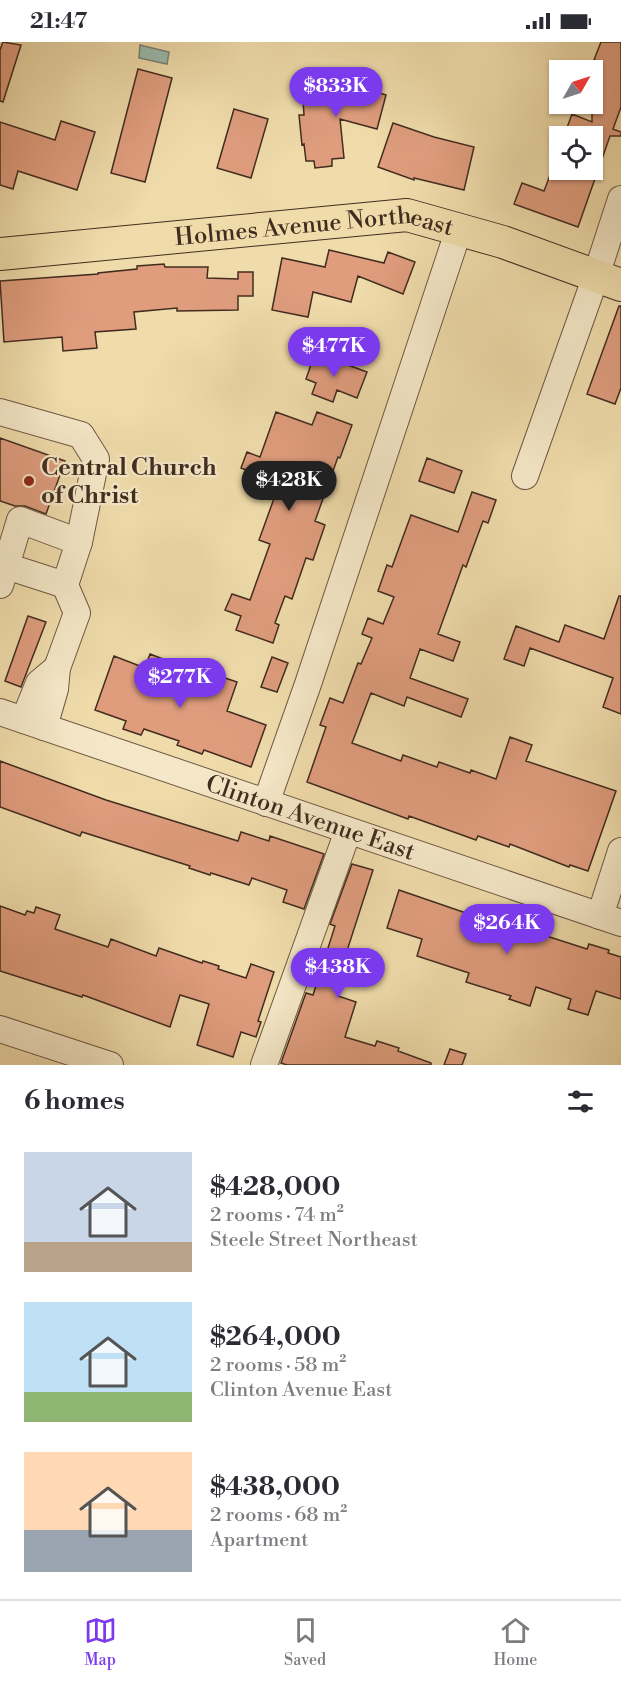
<!DOCTYPE html>
<html lang="en">
<head>
<meta charset="utf-8">
<style>
	:root { --surface:#fff; --page:#f2f2f3; --text:#2b2b33; --muted:#7c7c81; --line:#e1e1e2; --accent:#7c3aed }
	body { margin:0; font-family:"Libre Bodoni",serif; background:var(--page); color:var(--text); height:100vh; display:flex; flex-direction:column; font-size:22px; white-space:nowrap }
	* { box-sizing:border-box; margin:0 }
	p { font-size:20px; color:var(--muted) }
	.icon { flex:none; width:33px; height:33px; fill:none; stroke:currentColor; stroke-width:2; stroke-linecap:round; stroke-linejoin:round }
	.map { position:relative; height:1023px; overflow:hidden }
	.drawer { display:flex; flex-direction:column; background:var(--surface); flex:1 }
	.drawer>* { flex:none }
	.needle { width:39px; rotate:51deg }
	.tools { position:absolute; left:549px; top:18px; display:grid; gap:12px }
	.tools a { display:grid; place-items:center; width:54px; height:54px; border-radius:0px; background:var(--surface); box-shadow:0 2px 4px #0004; font-size:30px }
	.price { position:absolute; translate:-50% -51px; padding:0 14px; border-radius:21px; background:var(--accent); color:#fff; font-size:20px; line-height:39px; filter:drop-shadow(0 2px 3px #0008) }
	.price::after { content:''; position:absolute; left:50%; top:36px; width:18px; height:14px; margin-left:-9px; background:inherit; clip-path:polygon(0 0,100% 0,50% 100%) }
	.price.on { background:#222; color:#fff }
	ul { padding:0; list-style:none }
	li { display:flex; align-items:center; gap:18px; height:150px; padding:0 24px }
	li span { display:grid; place-items:center; flex:none; width:168px; height:120px; border-radius:0px; color:#555 }
	li>.icon { margin-inline-start:auto }
	span .icon { width:72px; height:72px; fill:#fffc; stroke-width:1 }
	li b { font-size:26px }
	h2 { display:flex; justify-content:space-between; align-items:center; height:72px; padding:0 24px; font-size:26px }
	.status { display:flex; justify-content:space-between; align-items:center; height:42px; padding:0 30px; background:var(--surface); direction:ltr }
	.status svg { height:16px; fill:currentColor }
	.menu { display:flex; justify-content:space-around; align-items:center; height:84px; border-top:2px solid var(--line); background:var(--surface); font-size:16px; color:var(--muted) }
	.menu a { display:grid; justify-items:center; gap:3px }
	.menu .on { color:var(--accent) }
	.map>svg:first-child { display:block }
	.water { fill:#9bbaae; stroke:#778175; stroke-width:1.5 }
	.building { fill:#df9d7e; stroke:#422c20; stroke-width:1.5 }
	.lines { fill:none; stroke-linecap:round; stroke-linejoin:round }
	.minor-casing { stroke:#6e5843; stroke-width:28 }
	.major-casing { stroke:#422c20; stroke-width:34 }
	.minor { stroke:#f5e8c8; stroke-width:26 }
	.major { stroke:#f0dcab; stroke-width:32 }
	.poi-dot { fill:#8f2418; stroke:#f5e8c8; stroke-width:2 }
	.labels { text-anchor:middle; stroke-width:4.5; stroke-linejoin:round; paint-order:stroke }
	.street-label { font-size:24px; fill:#422c20; stroke:#f5e8c8 }
	.poi-label { font-size:24px; font-weight:bold; fill:#422c20; stroke:#f5e8c8; text-anchor:start }
</style>
</head>
<body>
<div class="status"><b>21:47</b><svg viewBox="0 0 49 12"><path d="M0 12V9h3v3zM5 12V6h3v6zM10 12V3h3v9zM15 12V0h3v12zM26 1h20v11H26zM47 4h2v5h-2z"/></svg></div>
<div class="map">
<svg width="621" height="1023" viewBox="0 0 621 1023">
	<rect width="100%" height="100%" fill="#f0dcab"/>
	<filter id="stains"><feTurbulence type="fractalNoise" baseFrequency=".00333" numOctaves="4"/><feColorMatrix values="0 0 0 0 .2 0 0 0 0 .09 0 0 0 0 .02 0 0 0 .5 -.17"/></filter>
	<radialGradient id="worn" r=".72"><stop offset=".6" stop-color="#630" stop-opacity="0"/><stop offset="1" stop-color="#630" stop-opacity=".3"/></radialGradient>
	<!-- water -->
	<path class="water" d="M140,3l29,7 -2,12 -28,-6z"/>
	<!-- building -->
	<path class="building" d="M3,0l18,3 -18,57 -3,-1v-51z
		M601,0h20v65l-8,22 8,3v4h-11l-32,91 -64,-23 8,-21 22,8 8,-21h40v-34h-28l8,-22 20,8v-46l6,-15 -4,-1z
		M138,27l34,9 -27,104 -34,-9z
		M354,38l1,5 31,10 -9,34 -37,-10 4,39 -12,1v7l-17,2 -1,-7h-8l-2,-17 -2,1 -3,-30h5l-1,-15h3l4,-12z
		M234,67l34,10 -17,59 -34,-10z
		M61,79l34,11 -18,58 -59,-19 -5,18 -13,-4v-63l55,18z
		M393,81l41,14 40,10 -10,43 -50,-12v2l-36,-13z
		M329,208l55,13 4,-11 27,10 -12,32 -45,-18 -7,26 -38,-10 -5,25 -36,-7 10,-52 43,9z
		M164,222l1,3h43l-1,11 31,1v-7h15v24h-15v14l-61,1v-3l-43,4 2,17 -41,3 2,16 -34,3 -1,-14 -58,5 -4,-61 98,-7v-1l39,-4v-3z
		M619,264h2v82l-6,16 -28,-10z
		M315,311l52,19 -10,26 -20,-8 -4,12 -21,-8 4,-11 -10,-4z
		M276,370l36,13 5,-13 35,13 -12,33 -2,-1 -23,64 10,4 -12,35 -7,-2 -14,41 -7,-3 -10,27 4,2 -6,18 -37,-13 5,-14 -16,-6 7,-16 18,6 20,-56 -11,-4 17,-47 -9,-4 3,-10 -29,-11 6,-16 13,5z
		M0,396l65,23 -19,53 -21,-8h-10l-15,-5z
		M427,416l35,13 -8,22 -35,-12z
		M472,450l24,8 -8,23 -5,-2 -17,46 -3,-2 -25,69 22,8 -7,19 -33,-12 -10,29 58,21 -7,18 -54,-20 -3,9 -33,-13 -19,50 49,18 2,-6 34,12 2,-5 31,11 1,-3 25,9 14,-42 22,8 -6,16 90,30 -28,80 -18,-6 -1,2 -59,-23 -1,3 -31,-11 -2,4 -67,-24 -1,3 -101,-37 19,-55 -6,-2 10,-27 13,5 15,-40 3,1 11,-26 -10,-4 6,-16 15,6 11,-27 -16,-6 9,-26 5,2 19,-52 47,17z
		M619,554h2v118l-18,-7 10,-29 -83,-30 -6,18 -20,-7 12,-33 43,16 6,-17 39,14z
		M28,574l18,6 -25,65 -16,-6z
		M150,612l18,7 -3,8 35,12 4,-10 33,11 -10,29 39,14 -15,42 -47,-17 -2,4 -25,-9 2,-4 -35,-12 -3,6 -18,-6 3,-8 -31,-11 19,-54 31,12z
		M272,615l16,6 -11,29 -16,-5z
		M0,719l106,39 132,41 3,-9 28,9 1,-5 54,18 -20,55 -21,-7 4,-12 -35,-12 -3,7 -38,-12 -1,2 -21,-7 1,-2 -108,-34 -2,4 -80,-29z
		M352,822l21,6 -28,87 5,2 -12,37 18,6 -11,35 30,9 2,-5 22,7 -1,3 33,12v2h-144l-6,-2 25,-70 7,2 22,-69 -5,-2z
		M399,848l131,45 1,-4 56,18 2,-5 20,6 -1,3 13,4v42l-25,-8 -8,24 -20,-6 3,-10 -35,-12 -6,19 -21,-7 2,-3 -45,-14 3,-9 -52,-17 5,-17 -35,-11z
		M0,864l25,9 2,-4 7,2 2,-6 24,8 -5,14 53,18 3,-8 45,17 3,-8 43,15 1,-2 16,5 -1,3 28,9 5,-14 23,8 -16,49 3,1 -5,15 -15,-5 -8,25 -36,-12 12,-41 -29,-9 -10,32 -87,-32 -1,2 -82,-26z
		M450,1007l16,5 -4,11h-18z"/>
	<g class="lines">
		<!-- minor casing -->
		<g class="minor-casing">
			<g id="minor">
				<path d="M0,370l81,23 15,24 -17,83 -14,43 -59,-19 -6,19"/>
				<path d="M525,434l71,-200 25,-77"/>
				<path d="M6,524l14,-46 59,22"/>
				<path id="s1" d="M0,670l621,211"/>
				<path d="M24,678l15,-37 18,-15"/>
				<path d="M44,685l11,-38 2,-21 20,-55 -12,-28"/>
				<path d="M266,761l42,-119 151,-455"/>
				<path d="M600,874l21,-65"/>
				<path d="M0,987l110,36"/>
				<path d="M264,1023l84,-234"/>
			</g>
		</g>
		<!-- major casing -->
		<g class="major-casing">
			<g id="major">
				<path id="s2" d="M0,212l407,-39 96,27 118,43"/>
			</g>
		</g>
		<!-- minor -->
		<use href="#minor" class="minor"/>
		<!-- major -->
		<use href="#major" class="major"/>
	</g>
	<!-- markers -->
	<circle class="poi-dot" cx="29" cy="439" r="6"/>
	<g class="labels">
		<!-- street labels -->
		<g class="street-label">
			<text dy="8" stroke="none"><textPath href="#s2" startOffset="316">Holmes Avenue Northeast</textPath></text>
			<text dy="8" stroke="none"><textPath href="#s1" startOffset="328">Clinton Avenue East</textPath></text>
		</g>
		<!-- poi labels -->
		<g class="poi-label">
			<text x="41" y="433">Central Church<tspan x="41" dy="28">of Christ</tspan></text>
		</g>
	</g>
	<rect width="100%" height="100%" filter="url(#stains)"/>
	<rect width="100%" height="100%" fill="url(#worn)"/>
</svg>
<div class="tools">
<a><svg class="needle" viewBox="-14 -14 28 28"><path d="M0-13l5 13h-10z" fill="#e53935"/><path d="M0 13l5-13h-10z" fill="#7c7c81"/></svg></a>
<a><svg class="icon" aria-label="locate" viewBox="0 0 24 24"><circle cx="12" cy="12" r="6"/><path d="M12 2v4M12 18v4M2 12h4M18 12h4"/></svg></a>
</div>
<b class="price" style="left:336px;top:76px">$833K</b>
<b class="price" style="left:334px;top:336px">$477K</b>
<b class="price on" style="left:289px;top:470px">$428K</b>
<b class="price" style="left:180px;top:667px">$277K</b>
<b class="price" style="left:507px;top:913px">$264K</b>
<b class="price" style="left:338px;top:957px">$438K</b>
</div>
<section class="drawer">
<h2>6 homes<svg class="icon" aria-label="filters" viewBox="0 0 24 24"><path d="M4 7h16M4 17h16"/><circle cx="9" cy="7" r="2"/><circle cx="15" cy="17" r="2"/></svg></h2>
<ul>
<li><span style="background:linear-gradient(#c9d6e8 75%,#b9a48a 0)"><svg class="icon" aria-label="home" viewBox="0 0 24 24"><path d="M3 11l9-7 9 7M6 9v11h12V9"/></svg></span><div><b>$428,000</b><p>2 rooms · 74 m²</p><p>Steele Street Northeast</p></div></li>
<li><span style="background:linear-gradient(#bfe0f5 75%,#8fb573 0)"><svg class="icon" aria-label="home" viewBox="0 0 24 24"><path d="M3 11l9-7 9 7M6 9v11h12V9"/></svg></span><div><b>$264,000</b><p>2 rooms · 58 m²</p><p>Clinton Avenue East</p></div></li>
<li><span style="background:linear-gradient(#ffd9b3 65%,#9aa5b1 0)"><svg class="icon" aria-label="home" viewBox="0 0 24 24"><path d="M3 11l9-7 9 7M6 9v11h12V9"/></svg></span><div><b>$438,000</b><p>2 rooms · 68 m²</p><p>Apartment</p></div></li>
</ul>
</section>
<nav class="menu">
<a class="on"><svg class="icon" aria-label="map" viewBox="0 0 24 24"><path d="M3 6l6-2 6 2 6-2v14l-6 2-6-2-6 2zM9 4v14M15 6v14"/></svg>Map</a>
<a><svg class="icon" aria-label="saved" viewBox="0 0 24 24"><path d="M7 4h10v16l-5-4-5 4z"/></svg>Saved</a>
<a><svg class="icon" aria-label="home" viewBox="0 0 24 24"><path d="M3 11l9-7 9 7M6 9v11h12V9"/></svg>Home</a>
</nav>
</body>
</html>
